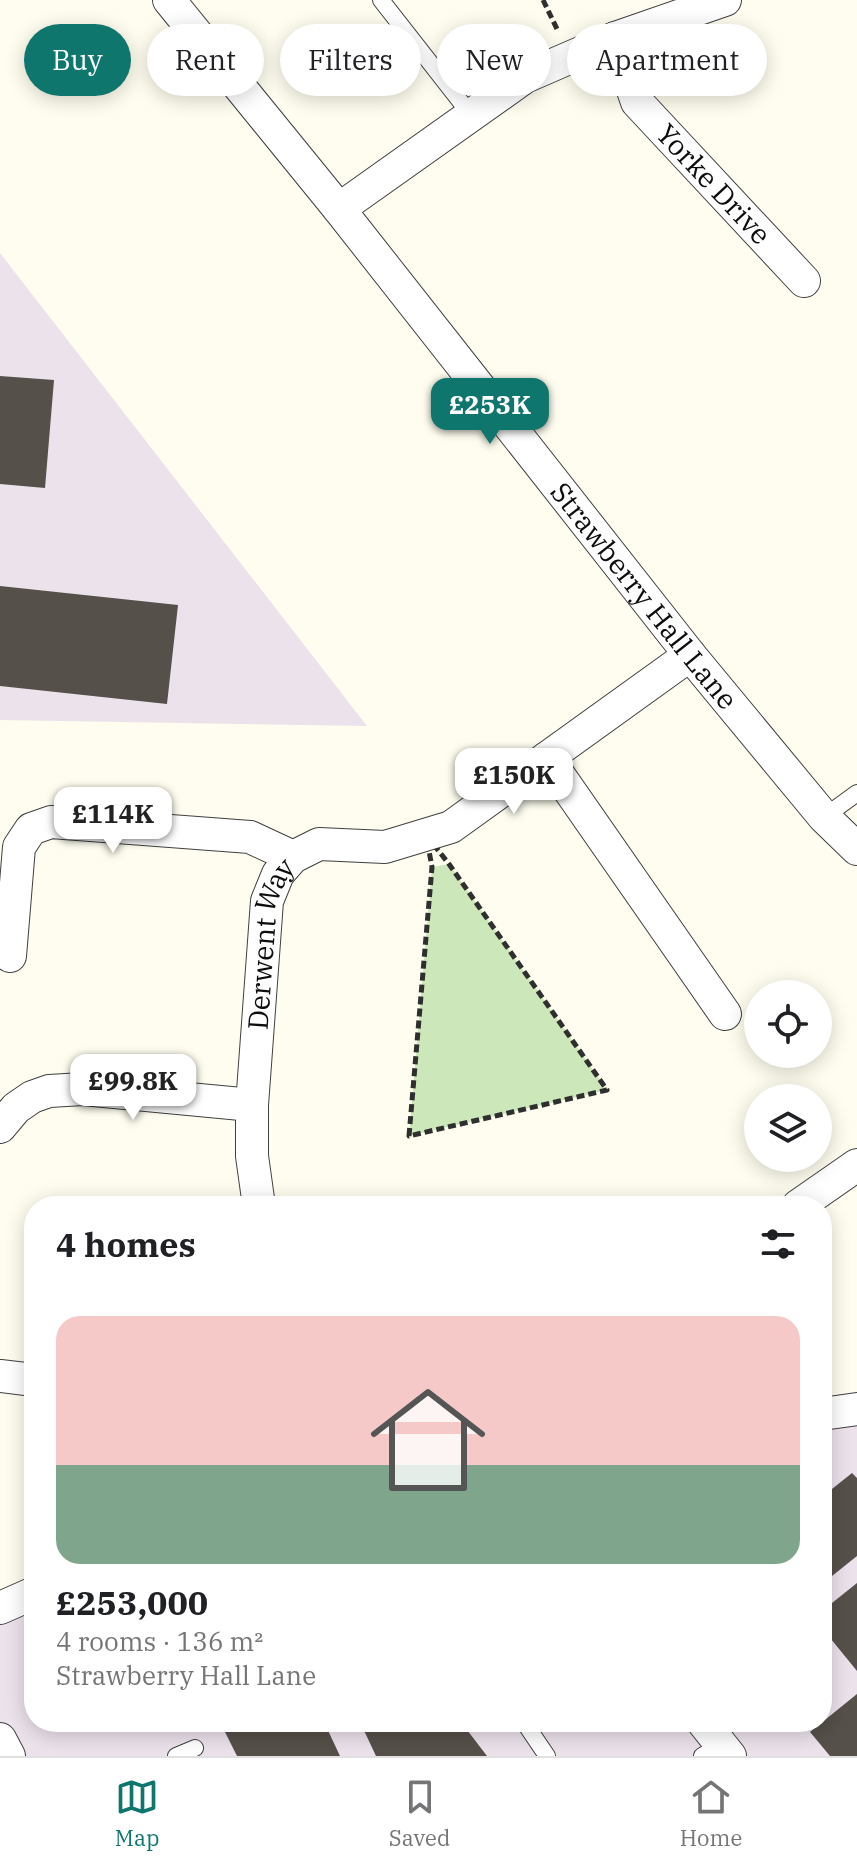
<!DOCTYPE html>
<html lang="en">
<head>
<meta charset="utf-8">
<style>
	:root { --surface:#fff; --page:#f6f6f6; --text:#202124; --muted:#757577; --line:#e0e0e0; --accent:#0f766e }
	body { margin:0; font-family:"IBM Plex Serif",serif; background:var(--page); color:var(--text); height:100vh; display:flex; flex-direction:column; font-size:30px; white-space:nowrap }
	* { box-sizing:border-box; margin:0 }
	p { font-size:26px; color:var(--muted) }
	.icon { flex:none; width:44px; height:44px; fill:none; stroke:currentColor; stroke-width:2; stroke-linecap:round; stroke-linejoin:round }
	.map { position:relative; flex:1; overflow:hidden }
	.details { position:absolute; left:24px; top:1196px; width:808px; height:536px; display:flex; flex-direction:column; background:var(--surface); border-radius:32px; box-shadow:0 4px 20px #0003 }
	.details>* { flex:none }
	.banner { position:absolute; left:24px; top:24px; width:810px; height:72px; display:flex; gap:16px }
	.tools { position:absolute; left:744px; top:980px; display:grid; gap:16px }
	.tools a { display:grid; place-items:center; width:88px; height:88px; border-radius:50%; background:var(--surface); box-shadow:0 4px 20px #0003; font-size:40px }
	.price { position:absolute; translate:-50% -68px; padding:0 18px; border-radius:16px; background:#fff; color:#222; font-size:26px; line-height:52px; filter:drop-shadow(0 2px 4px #0008) }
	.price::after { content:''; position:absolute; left:50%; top:48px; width:24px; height:18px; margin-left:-12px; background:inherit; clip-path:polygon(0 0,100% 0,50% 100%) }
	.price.selected { background:var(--accent); color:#fff }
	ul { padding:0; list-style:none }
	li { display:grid; align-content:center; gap:16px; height:424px; padding:0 32px }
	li+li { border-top:2px solid var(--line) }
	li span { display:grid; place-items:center; height:248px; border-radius:24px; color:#555 }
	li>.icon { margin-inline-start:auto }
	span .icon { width:144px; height:144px; fill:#fffc; stroke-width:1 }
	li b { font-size:34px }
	h2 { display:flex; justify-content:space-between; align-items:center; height:96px; padding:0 32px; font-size:34px }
	.pill { padding:0 28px; border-radius:36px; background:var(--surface); box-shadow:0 4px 20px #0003; font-size:28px; line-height:72px }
	.pill.selected { background:var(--accent); color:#fff }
	.dock { display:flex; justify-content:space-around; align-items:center; height:112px; border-top:2px solid var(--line); background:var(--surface); font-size:22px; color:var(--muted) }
	.dock a { display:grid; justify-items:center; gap:4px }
	.dock .selected { color:var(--accent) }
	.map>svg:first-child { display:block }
	.industrial { fill:#ece2ec }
	.green { fill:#cce7ba }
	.building { fill:#56504a }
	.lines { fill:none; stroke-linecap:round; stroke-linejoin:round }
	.service-casing { stroke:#404040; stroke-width:18 }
	.minor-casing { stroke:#404040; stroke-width:34 }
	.path { stroke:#2f2f2f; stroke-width:5; stroke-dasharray:8 4; stroke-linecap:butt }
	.service { stroke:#fff; stroke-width:16 }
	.minor { stroke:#fff; stroke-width:32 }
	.labels { text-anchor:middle; stroke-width:8; stroke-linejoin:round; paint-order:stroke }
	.street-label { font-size:28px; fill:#0d0d0d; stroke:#fff }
</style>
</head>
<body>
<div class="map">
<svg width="857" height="1756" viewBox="0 0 857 1756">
	<rect width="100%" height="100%" fill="#fefdef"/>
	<!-- industrial -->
	<path class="industrial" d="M0,253l367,473 -367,-6z
		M857,1407v349h-857v-153l34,-11v130h788v-311z"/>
	<!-- green -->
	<path class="green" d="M449,864l158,226 -198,46 23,-269z"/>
	<!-- building -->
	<path class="building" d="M0,376l54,4 -9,108 -45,-4z
		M0,586l178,19 -11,99 -167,-18z
		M852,1473l5,5v78l-35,28v-87z
		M857,1583v88l-35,-43v-17z
		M857,1694v62h-27l-20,-24z
		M220,1722h104l16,34h-103z
		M360,1722h101l26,34h-111z"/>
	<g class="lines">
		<!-- service casing -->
		<g class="service-casing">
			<path id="service" d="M381,0l90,115
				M824,817l33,-24
				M524,1722l23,34
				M176,1756l19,-8
				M702,1756l19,-11"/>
		</g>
		<!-- minor casing -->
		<g class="minor-casing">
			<g id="minor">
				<path id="s1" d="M169,0l170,209 351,446 134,162 33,32"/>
				<path id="s2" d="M615,38l22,64 167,179"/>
				<path d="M339,209l186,-132 90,-39 110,-38"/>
				<path d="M547,758l178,256"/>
				<path d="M10,956l9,-109 12,-18 20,-7 199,15 43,20"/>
				<path d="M0,1127l16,-19 16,-11 17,-6 34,-2 169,16"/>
				<path id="s3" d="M259,1206l-7,-50v-51l15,-204 11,-27 15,-17 26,-13 66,3 66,-20 239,-172"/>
				<path d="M798,1206l59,-41"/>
				<path d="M0,1376l34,4"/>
				<path d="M822,1414l35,-5"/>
				<path d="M0,1608l34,-15"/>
				<path d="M703,1722l27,34"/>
				<path d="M0,1739l9,17"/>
			</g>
		</g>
		<!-- path -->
		<path class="path" d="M543,0l15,31
			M426,835l23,29 158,226 -198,46 23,-269z"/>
		<!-- service -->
		<use href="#service" class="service"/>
		<!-- minor -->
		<use href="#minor" class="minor"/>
	</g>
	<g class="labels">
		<!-- street labels -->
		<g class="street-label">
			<text dy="10" stroke="none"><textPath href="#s2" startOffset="180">Yorke Drive</textPath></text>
			<text dy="10" stroke="none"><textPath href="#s1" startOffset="762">Strawberry Hall Lane</textPath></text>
			<text dy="10" stroke="none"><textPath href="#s3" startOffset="264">Derwent Way</textPath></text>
		</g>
	</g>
</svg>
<div class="tools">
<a><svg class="icon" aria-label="locate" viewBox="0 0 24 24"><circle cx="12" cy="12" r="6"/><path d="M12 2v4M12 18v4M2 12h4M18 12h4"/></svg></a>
<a><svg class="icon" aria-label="layers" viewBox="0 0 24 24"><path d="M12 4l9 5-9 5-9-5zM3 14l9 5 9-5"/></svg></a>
</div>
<b class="price selected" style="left:490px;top:446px">£253K</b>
<b class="price" style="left:514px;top:816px">£150K</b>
<b class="price" style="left:113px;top:855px">£114K</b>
<b class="price" style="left:133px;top:1122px">£99.8K</b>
<div class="banner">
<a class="pill selected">Buy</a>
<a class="pill">Rent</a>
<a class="pill">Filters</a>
<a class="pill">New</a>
<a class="pill">Apartment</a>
</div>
<section class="details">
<h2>4 homes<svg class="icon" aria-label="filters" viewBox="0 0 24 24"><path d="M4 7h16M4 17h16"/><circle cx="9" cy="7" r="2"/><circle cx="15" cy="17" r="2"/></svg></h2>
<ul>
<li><span style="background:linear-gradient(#f6c9c9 60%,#7fa58c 0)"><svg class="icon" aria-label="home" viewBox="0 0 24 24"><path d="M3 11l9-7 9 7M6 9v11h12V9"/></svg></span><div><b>£253,000</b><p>4 rooms · 136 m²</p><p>Strawberry Hall Lane</p></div></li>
</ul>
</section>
</div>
<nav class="dock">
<a class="selected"><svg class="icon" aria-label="map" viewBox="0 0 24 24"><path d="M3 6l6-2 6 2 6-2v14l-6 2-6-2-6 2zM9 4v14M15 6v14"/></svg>Map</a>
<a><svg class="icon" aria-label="saved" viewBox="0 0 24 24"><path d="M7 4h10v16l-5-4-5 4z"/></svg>Saved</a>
<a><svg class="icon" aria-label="home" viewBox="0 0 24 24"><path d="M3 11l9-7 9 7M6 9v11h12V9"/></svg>Home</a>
</nav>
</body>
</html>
